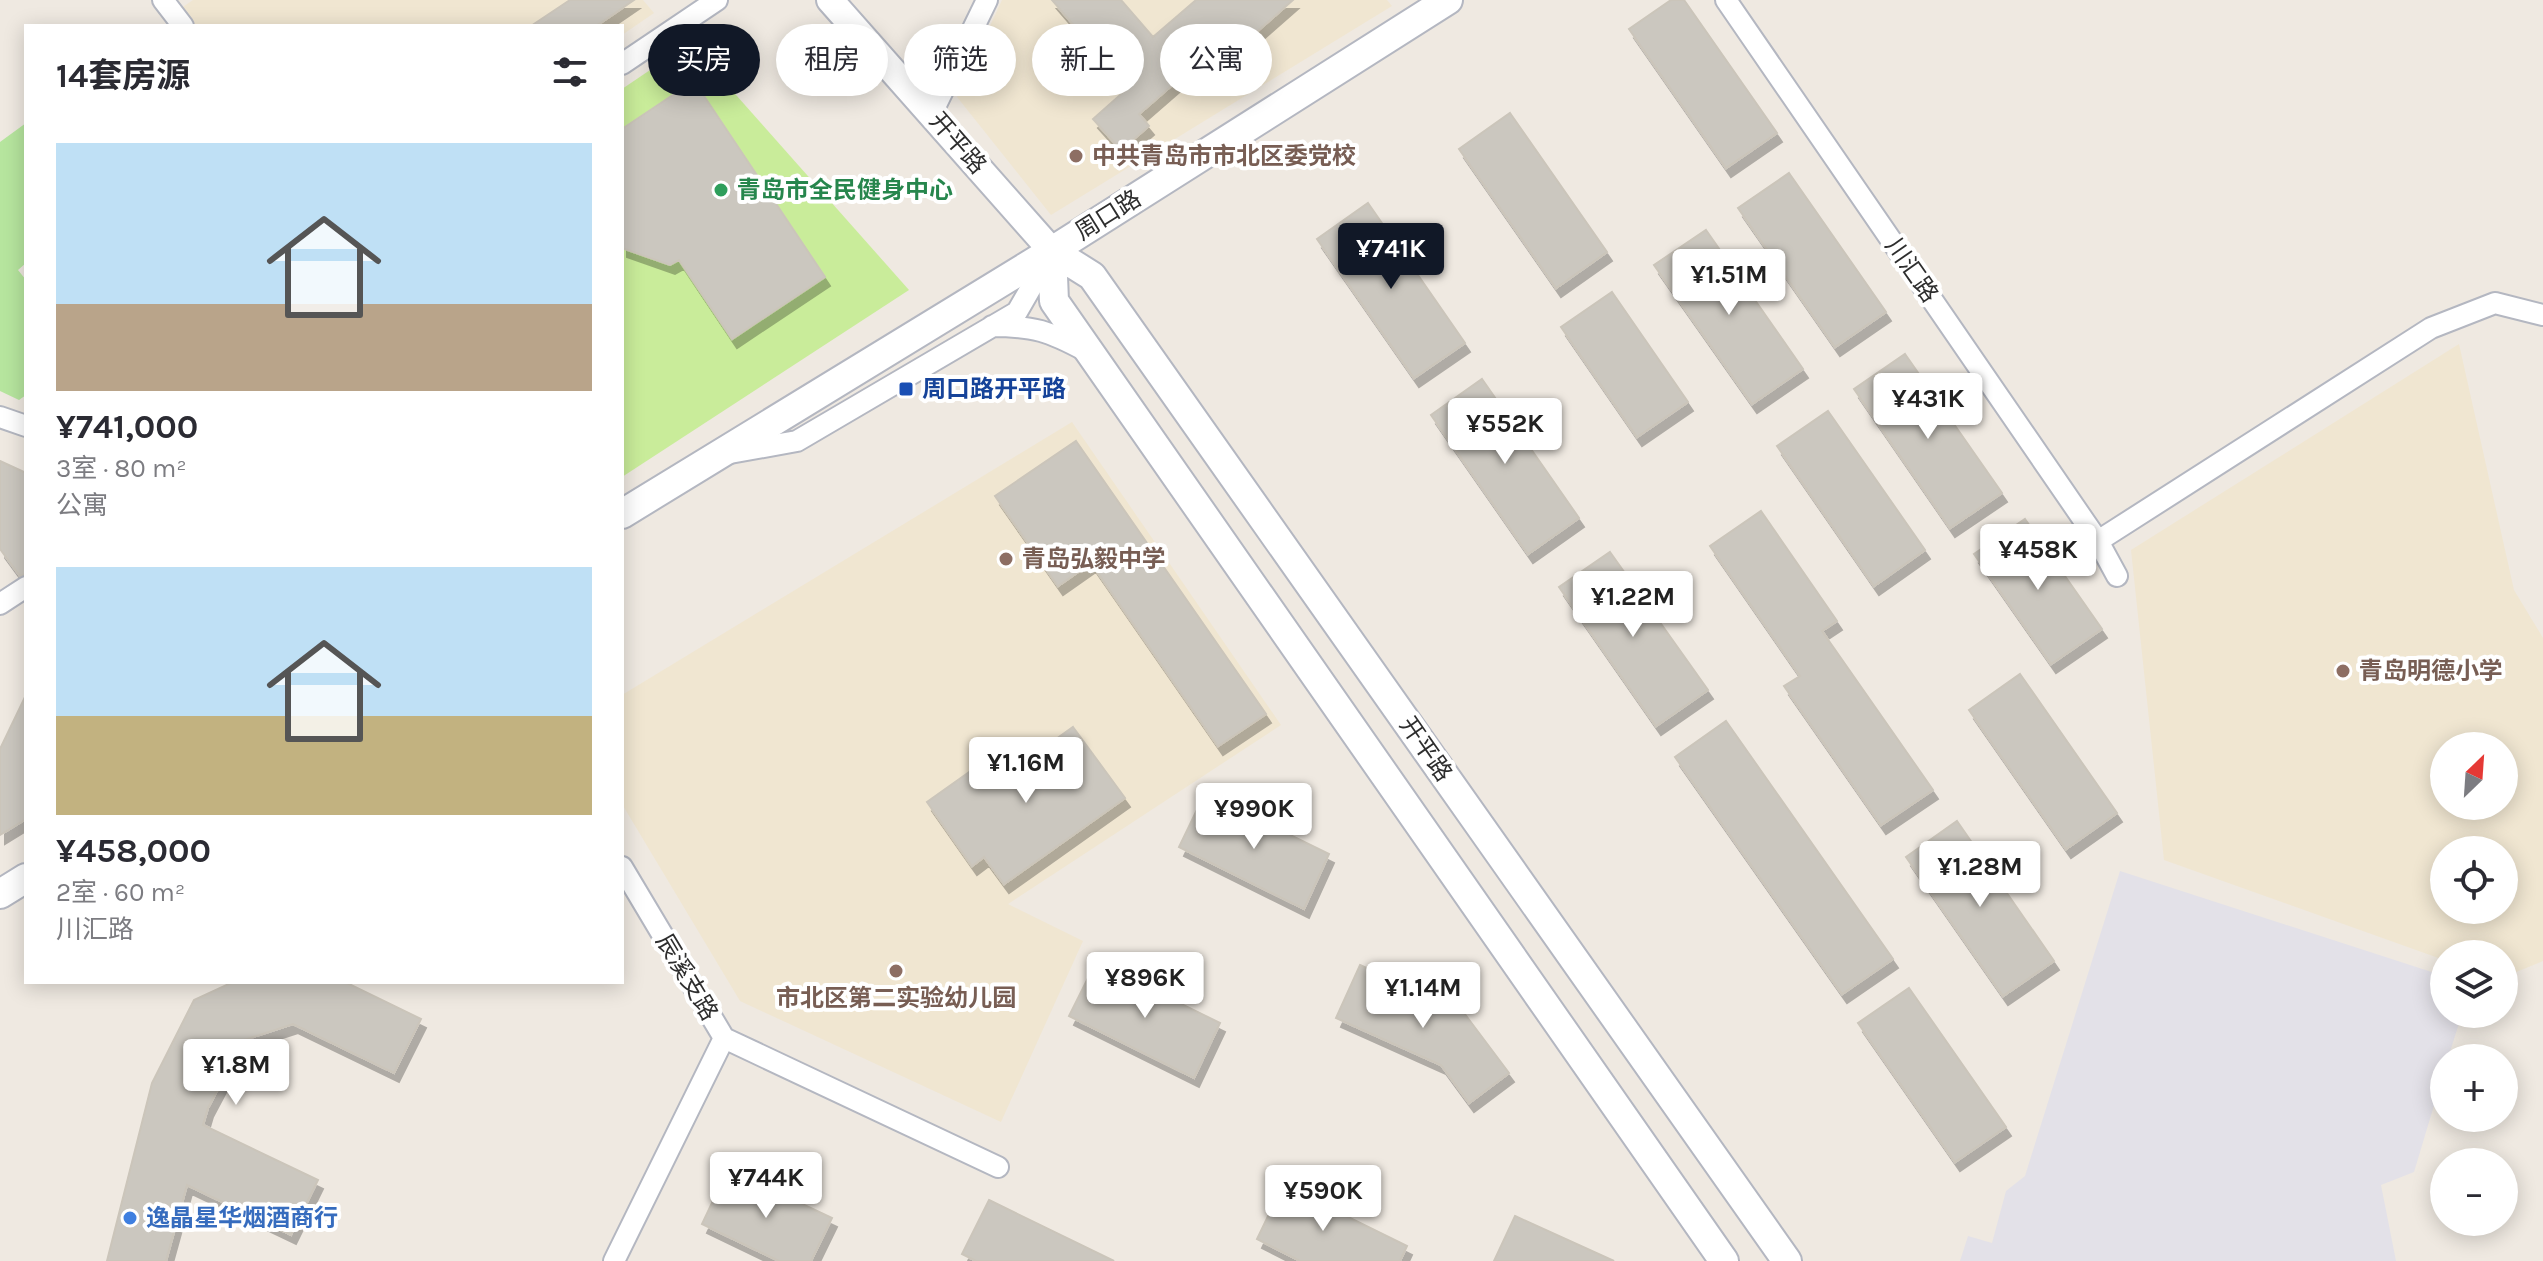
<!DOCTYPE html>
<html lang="zh">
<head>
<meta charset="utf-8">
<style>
	:root { --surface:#fff; --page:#f7f7f7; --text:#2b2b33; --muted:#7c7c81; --accent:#111827 }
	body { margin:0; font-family:Karla,"Noto Sans SC",sans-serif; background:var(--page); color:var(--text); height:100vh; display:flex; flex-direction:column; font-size:30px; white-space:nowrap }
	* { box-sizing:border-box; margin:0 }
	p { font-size:26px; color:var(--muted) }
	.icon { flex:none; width:44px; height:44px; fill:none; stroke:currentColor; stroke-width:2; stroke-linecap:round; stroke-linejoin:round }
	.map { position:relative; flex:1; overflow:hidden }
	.details { position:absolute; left:24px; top:24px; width:600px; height:960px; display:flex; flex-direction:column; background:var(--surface); border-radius:0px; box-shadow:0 4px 20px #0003 }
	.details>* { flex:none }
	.banner { position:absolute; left:648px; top:24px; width:760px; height:72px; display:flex; gap:16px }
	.needle { width:52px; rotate:25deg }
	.fabs { position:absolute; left:2430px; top:732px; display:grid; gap:16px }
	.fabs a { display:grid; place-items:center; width:88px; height:88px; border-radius:50%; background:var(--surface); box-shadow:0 4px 20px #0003; font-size:40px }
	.price { position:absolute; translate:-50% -68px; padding:0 18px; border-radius:8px; background:#fff; color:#222; font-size:26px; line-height:52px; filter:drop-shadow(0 2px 4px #0008) }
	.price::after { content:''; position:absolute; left:50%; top:48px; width:24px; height:18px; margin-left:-12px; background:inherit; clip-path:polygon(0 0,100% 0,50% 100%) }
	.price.selected { background:var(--accent); color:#fff }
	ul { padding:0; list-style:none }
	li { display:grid; align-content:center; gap:16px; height:424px; padding:0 32px }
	li span { display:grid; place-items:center; height:248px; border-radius:0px; color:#555 }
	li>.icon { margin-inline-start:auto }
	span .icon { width:144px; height:144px; fill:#fffc; stroke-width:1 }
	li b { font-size:34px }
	h2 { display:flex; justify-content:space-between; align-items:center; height:96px; padding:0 32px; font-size:34px }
	.pill { padding:0 28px; border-radius:36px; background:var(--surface); box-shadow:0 4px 20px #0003; font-size:28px; line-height:72px }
	.pill.selected { background:var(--accent); color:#fff }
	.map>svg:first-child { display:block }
	.industrial { fill:#e3e1e8 }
	.education { fill:#f0e6d1; fill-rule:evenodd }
	.green { fill:#b6e59e }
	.pitch { fill:#c9ec9a }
	.building { fill:#cbc7bf; stroke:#cbc5ba; stroke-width:2; filter:url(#shadow) }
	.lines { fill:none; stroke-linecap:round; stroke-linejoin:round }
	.minor-casing { stroke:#b4b7c1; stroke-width:24 }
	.tertiary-casing { stroke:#b4b7c1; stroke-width:30 }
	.secondary-casing { stroke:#b4b7c1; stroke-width:32 }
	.minor { stroke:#fff; stroke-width:20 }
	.tertiary { stroke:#fff; stroke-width:26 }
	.secondary { stroke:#fff; stroke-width:28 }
	.education-dot { fill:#8d6e63; stroke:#fff; stroke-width:3 }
	.leisure-dot { fill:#2e9e5b; stroke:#fff; stroke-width:3 }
	.transit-dot { fill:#1a4fb4; stroke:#fff; stroke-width:3 }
	.shop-dot { fill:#3f7fe0; stroke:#fff; stroke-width:3 }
	.labels { text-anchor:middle; stroke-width:8; stroke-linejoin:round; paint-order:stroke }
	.street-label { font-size:24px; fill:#2e2e2e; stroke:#fff }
	.education-label { font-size:24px; font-weight:bold; fill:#785e54; stroke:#fff; text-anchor:start }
	.leisure-label { font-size:24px; font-weight:bold; fill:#27864d; stroke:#fff; text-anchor:start }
	.transit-label { font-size:24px; font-weight:bold; fill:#164399; stroke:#fff; text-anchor:start }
	.shop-label { font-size:24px; font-weight:bold; fill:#366cbe; stroke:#fff; text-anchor:start }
</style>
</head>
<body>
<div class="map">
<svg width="2543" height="1261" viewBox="0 0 2543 1261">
	<defs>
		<filter id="shadow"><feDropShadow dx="5" dy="9" stdDeviation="0" flood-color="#0004"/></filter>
	</defs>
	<rect width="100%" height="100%" fill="#efe9e1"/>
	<!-- industrial -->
	<path class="industrial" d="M2120,871l324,105v38h18l-14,44h-4v14l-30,100 -33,13 15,76h-436l8,-25 24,7 14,-52 19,-15z"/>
	<!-- education -->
	<path class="education" d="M193,0h450l11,13 -32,22v-9h-438l-10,-13z
		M1002,0h385l5,6 -341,209 -94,-118z
		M2459,344l55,246 29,48v323l-39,16v-23h-60v6l-280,-100 -33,-310zM2444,746h60v60h-60zM2444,850h60v60h-60z
		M1072,422l209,303 -273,179 75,37 -82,181 -261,-121 -118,-197v-109z"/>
	<!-- green -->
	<path class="green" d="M26,123v140l-8,7 8,10v115l-7,5 -19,-9v-249z"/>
	<!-- pitch -->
	<path class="pitch" d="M690,43l219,247 -287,187v-388z"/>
	<!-- building -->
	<path class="building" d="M570,0h64l-38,26h-65z
		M1052,0h69l32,37 43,-37h97l-74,65 -11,-11 -69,60 10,12 -28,24 -28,-31 35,-31z
		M1671,0h13l93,133 -51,35 -97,-139z
		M694,81l131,196 -93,62 -53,-79 -9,5 -48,-17v-119z
		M1510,113l97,139 -51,36 -97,-139z
		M1789,173l97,139 -51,35 -97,-139z
		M1368,203l97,140 -51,35 -97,-139z
		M1706,230l97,139 -51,35 -98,-139z
		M1612,292l76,110 -51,35 -76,-110z
		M1905,354l97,139 -52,35 -96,-139z
		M1482,379l97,139 -51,36 -97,-139z
		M1828,411l97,139 -51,36 -97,-140z
		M1076,441l190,273 -48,32 -127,-183 -33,23 -63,-90z
		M0,461l26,12v101l-6,2 -20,-27z
		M1761,511l76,110 -15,10 111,159 -52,35 -97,-139 16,-10 -90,-130z
		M2025,519l77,110 -51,35 -77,-110z
		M1610,552l98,138 -52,36 -97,-139z
		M2020,674l97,139 -51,36 -97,-139z
		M26,695v124l-26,16v-86z
		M1726,721l167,238 -51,35 -167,-237z
		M1073,727l52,71 -121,86 -20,-27 -12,9 -45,-64 65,-46 14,19z
		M1205,793l124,61 -25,55 -125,-62z
		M1957,821l97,140 -51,35 -97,-139z
		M1096,962l124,61 -26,55 -125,-62z
		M1360,965l104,48 45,60 -40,30 -28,-38 -105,-47z
		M233,982h112l76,37 -27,54 -101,-49 -49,16 -36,68 -5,17 115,55 -27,55 -104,-50 -21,76h-59l45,-178 42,-83z
		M1909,988l97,139 -51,35 -97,-139z
		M728,1169l104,49 -21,43h-32l-77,-37z
		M1283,1185l124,61 -7,15h-100l-43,-22z
		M989,1200l125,61h-138l-14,-7z
		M1515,1216l99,45h-120z"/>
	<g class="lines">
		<!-- minor casing -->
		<g class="minor-casing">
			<path id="minor" d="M163,0l20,26
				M1726,0l372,541 19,35
				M622,64l95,-64
				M932,113l55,-113
				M992,326c42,0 57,5 94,25
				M0,417l26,9
				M730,453l67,-12 220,-129 34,-59
				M2098,541l333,-213 64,-25 48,12
				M0,604l26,-17
				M622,867l102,171
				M724,1038l274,129
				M614,1261l110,-223"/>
		</g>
		<!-- tertiary casing -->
		<g class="tertiary-casing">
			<path id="tertiary" d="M830,0l222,251"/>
		</g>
		<!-- secondary casing -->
		<g class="secondary-casing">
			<path id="secondary" d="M1052,251l40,25 695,985
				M1052,251l2,50 670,960
				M622,514l430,-263 396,-251
				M0,894l26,-16"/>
		</g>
		<!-- minor -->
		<use href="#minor" class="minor"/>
		<!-- tertiary -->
		<use href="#tertiary" class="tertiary"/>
		<!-- secondary -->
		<use href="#secondary" class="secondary"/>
	</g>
	<!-- markers -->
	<g class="education-dot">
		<circle cx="1076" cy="156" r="8"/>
		<circle cx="1006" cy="559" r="8"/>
		<circle cx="2343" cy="671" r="8"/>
		<circle cx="896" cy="971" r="8"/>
	</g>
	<circle class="leisure-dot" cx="721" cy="190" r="8"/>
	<rect class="transit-dot" x="898" y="381" width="16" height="16" rx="4"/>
	<circle class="shop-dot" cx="130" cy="1218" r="8"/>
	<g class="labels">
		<!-- street labels -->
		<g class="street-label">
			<text transform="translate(958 143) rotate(49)" y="8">开平路</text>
			<text transform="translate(1108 215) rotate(-32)" y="8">周口路</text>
			<text transform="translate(1912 270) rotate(55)" y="8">川汇路</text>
			<text transform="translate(1426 749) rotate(55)" y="8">开平路</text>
			<text transform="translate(687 977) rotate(59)" y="8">辰溪支路</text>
		</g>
		<!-- education labels -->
		<g class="education-label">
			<text x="1092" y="164">中共青岛市市北区委党校</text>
			<text x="1022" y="567">青岛弘毅中学</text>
			<text x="2359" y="679">青岛明德小学</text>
			<text x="896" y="1006" text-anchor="middle">市北区第二实验幼儿园</text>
		</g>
		<!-- leisure labels -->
		<g class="leisure-label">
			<text x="737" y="198">青岛市全民健身中心</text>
		</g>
		<!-- transit labels -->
		<g class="transit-label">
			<text x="922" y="397">周口路开平路</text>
		</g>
		<!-- shop labels -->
		<g class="shop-label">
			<text x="146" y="1226">逸晶星华烟酒商行</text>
		</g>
	</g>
</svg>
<div class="fabs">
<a><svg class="needle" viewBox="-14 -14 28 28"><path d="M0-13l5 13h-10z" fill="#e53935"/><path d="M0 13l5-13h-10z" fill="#7c7c81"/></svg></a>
<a><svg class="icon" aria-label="locate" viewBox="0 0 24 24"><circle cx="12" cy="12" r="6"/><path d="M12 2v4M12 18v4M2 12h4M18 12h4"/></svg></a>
<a><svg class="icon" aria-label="layers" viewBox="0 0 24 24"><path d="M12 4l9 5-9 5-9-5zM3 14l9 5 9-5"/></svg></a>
<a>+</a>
<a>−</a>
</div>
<b class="price selected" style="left:1391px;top:291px">¥741K</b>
<b class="price" style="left:1729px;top:317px">¥1.51M</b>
<b class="price" style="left:1928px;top:441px">¥431K</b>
<b class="price" style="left:1505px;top:466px">¥552K</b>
<b class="price" style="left:2038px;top:592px">¥458K</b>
<b class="price" style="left:1633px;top:639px">¥1.22M</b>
<b class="price" style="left:1026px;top:805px">¥1.16M</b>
<b class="price" style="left:1254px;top:851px">¥990K</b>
<b class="price" style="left:1980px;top:909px">¥1.28M</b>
<b class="price" style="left:1145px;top:1020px">¥896K</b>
<b class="price" style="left:1423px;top:1030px">¥1.14M</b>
<b class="price" style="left:236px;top:1107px">¥1.8M</b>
<b class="price" style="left:766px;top:1220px">¥744K</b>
<b class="price" style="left:1323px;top:1233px">¥590K</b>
<div class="banner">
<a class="pill selected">买房</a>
<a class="pill">租房</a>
<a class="pill">筛选</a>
<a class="pill">新上</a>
<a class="pill">公寓</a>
</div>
<section class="details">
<h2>14套房源<svg class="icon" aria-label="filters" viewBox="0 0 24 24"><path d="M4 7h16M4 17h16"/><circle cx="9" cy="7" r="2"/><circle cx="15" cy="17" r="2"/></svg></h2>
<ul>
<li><span style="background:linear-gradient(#bfe0f5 65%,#b9a48a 0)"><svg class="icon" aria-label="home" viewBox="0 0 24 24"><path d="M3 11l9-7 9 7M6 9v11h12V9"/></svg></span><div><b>¥741,000</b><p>3室 · 80 m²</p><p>公寓</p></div></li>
<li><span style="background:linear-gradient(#bfe0f5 60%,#c2b280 0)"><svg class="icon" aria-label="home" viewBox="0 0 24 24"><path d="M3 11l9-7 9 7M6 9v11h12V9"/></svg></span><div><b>¥458,000</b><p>2室 · 60 m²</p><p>川汇路</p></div></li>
</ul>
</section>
</div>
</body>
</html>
